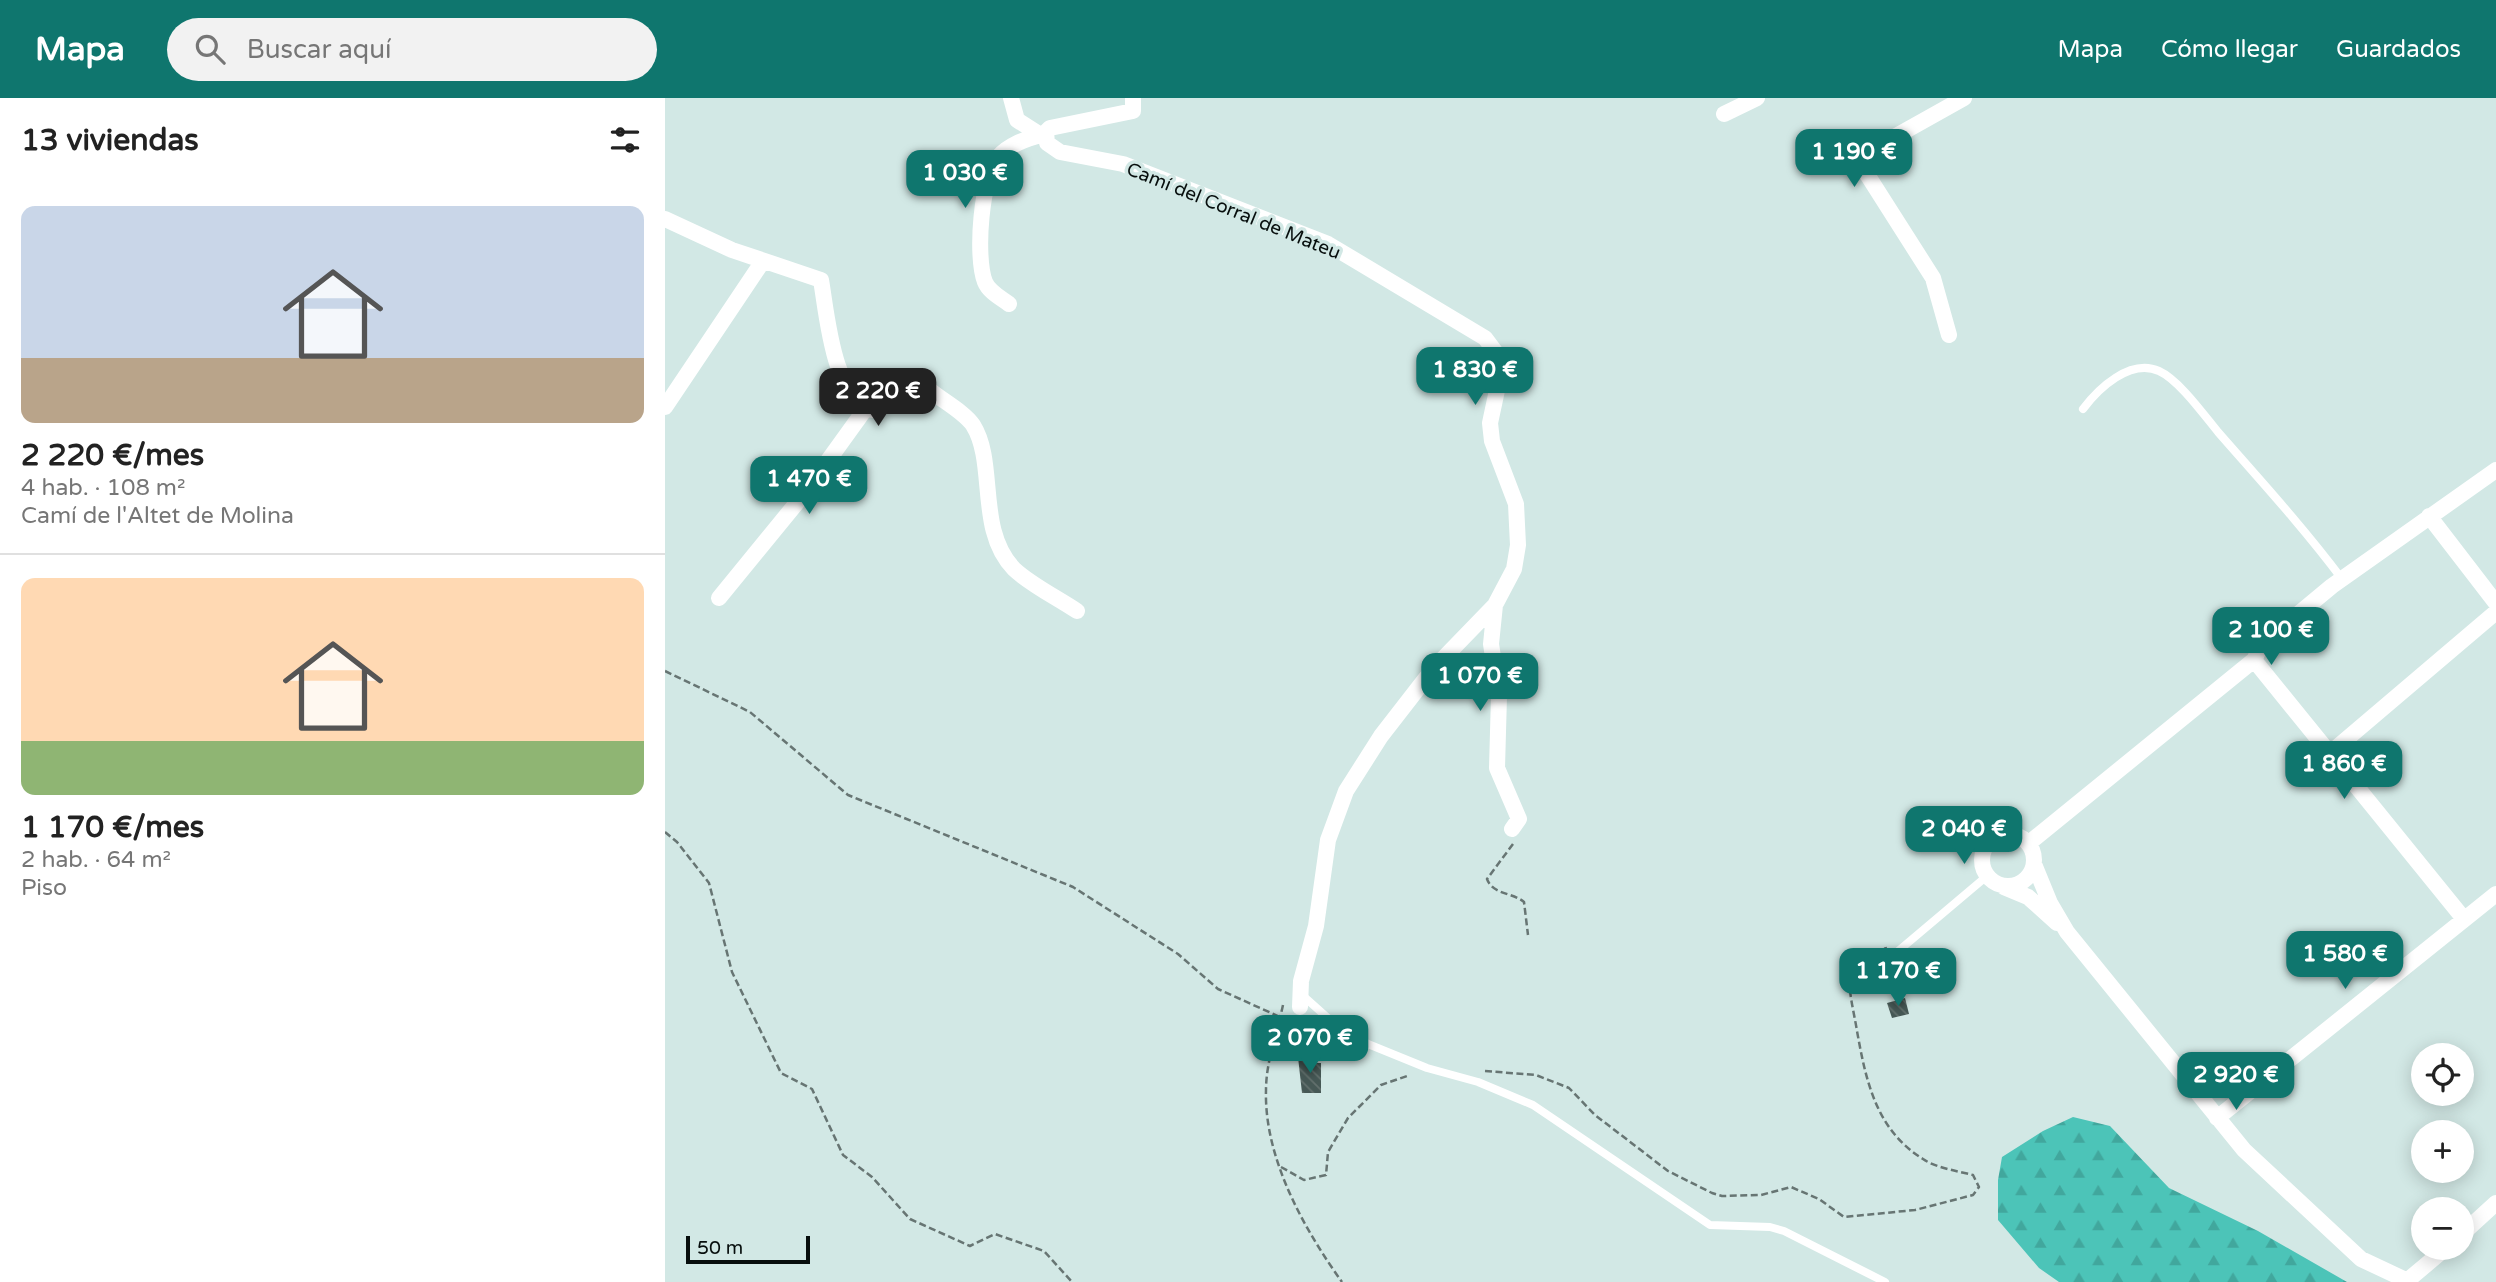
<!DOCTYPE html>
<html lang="es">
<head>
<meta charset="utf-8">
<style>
	:root { --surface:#fff; --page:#f2f2f2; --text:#222; --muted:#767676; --line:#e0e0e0; --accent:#0f766e }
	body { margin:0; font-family:"Varela Round",sans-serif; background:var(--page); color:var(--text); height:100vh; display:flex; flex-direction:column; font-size:26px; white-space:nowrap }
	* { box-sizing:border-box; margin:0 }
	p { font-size:23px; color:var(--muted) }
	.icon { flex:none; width:38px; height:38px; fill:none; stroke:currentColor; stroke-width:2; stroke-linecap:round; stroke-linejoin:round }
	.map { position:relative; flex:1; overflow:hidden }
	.side { display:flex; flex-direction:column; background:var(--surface); width:665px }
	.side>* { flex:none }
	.buttons { position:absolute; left:1746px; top:945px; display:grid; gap:14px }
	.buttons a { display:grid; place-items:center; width:63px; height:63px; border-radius:50%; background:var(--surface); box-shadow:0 4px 18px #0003; font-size:35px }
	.scale { position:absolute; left:21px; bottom:18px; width:124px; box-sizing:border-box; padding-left:7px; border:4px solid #070e0d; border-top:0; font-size:19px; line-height:24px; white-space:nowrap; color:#070e0d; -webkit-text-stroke:5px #d2e8e5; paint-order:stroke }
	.price { position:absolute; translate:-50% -60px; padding:0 16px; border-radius:14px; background:var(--accent); color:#fff; font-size:23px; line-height:46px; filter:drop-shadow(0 2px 4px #0008) }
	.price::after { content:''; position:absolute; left:50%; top:42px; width:21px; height:16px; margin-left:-10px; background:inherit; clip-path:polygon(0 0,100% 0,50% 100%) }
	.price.active { background:#222; color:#fff }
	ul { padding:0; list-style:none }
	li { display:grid; align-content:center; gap:14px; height:371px; padding:0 21px }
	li+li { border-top:2px solid var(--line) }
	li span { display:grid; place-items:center; height:217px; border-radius:14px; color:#555 }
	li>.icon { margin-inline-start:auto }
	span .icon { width:126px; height:126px; fill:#fffc; stroke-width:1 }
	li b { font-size:30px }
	h2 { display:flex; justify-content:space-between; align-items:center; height:84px; padding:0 21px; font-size:30px }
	header { display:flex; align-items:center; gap:42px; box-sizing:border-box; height:98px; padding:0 35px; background:var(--accent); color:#fff }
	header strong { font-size:33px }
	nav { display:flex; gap:38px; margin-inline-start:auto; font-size:24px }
	.search { width:490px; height:63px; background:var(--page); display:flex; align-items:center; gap:18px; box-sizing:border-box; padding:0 24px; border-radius:38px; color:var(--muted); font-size:26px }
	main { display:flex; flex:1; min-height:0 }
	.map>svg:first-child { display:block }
	.forest { fill:url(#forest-firs) }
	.building { fill:url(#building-back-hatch) }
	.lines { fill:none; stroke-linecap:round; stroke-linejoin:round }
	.path { stroke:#677573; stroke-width:2.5; stroke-dasharray:7 3.5; stroke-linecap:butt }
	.service { stroke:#fff; stroke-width:8 }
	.minor { stroke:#fff; stroke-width:16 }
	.labels { text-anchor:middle; stroke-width:7; stroke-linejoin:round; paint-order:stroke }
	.street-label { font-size:19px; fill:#070e0d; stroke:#d2e8e5 }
</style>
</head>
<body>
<header>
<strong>Mapa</strong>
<div class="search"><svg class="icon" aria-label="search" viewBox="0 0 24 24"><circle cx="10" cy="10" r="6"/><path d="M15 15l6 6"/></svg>Buscar aquí</div>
<nav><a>Mapa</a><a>Cómo llegar</a><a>Guardados</a></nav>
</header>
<main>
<section class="side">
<h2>13 viviendas<svg class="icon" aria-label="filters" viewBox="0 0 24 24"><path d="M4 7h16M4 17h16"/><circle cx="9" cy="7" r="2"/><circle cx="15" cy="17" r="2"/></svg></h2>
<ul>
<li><span style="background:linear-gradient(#c9d6e8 70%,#b9a48a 0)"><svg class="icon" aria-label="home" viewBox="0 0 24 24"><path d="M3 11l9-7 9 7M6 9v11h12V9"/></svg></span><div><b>2 220 €/mes</b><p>4 hab. · 108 m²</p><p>Camí de l'Altet de Molina</p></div></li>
<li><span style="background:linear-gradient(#ffd9b3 75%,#8fb573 0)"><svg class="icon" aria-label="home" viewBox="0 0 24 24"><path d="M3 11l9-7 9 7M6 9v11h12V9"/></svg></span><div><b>1 170 €/mes</b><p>2 hab. · 64 m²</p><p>Piso</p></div></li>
</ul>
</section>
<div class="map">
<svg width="1831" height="1184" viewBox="0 0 1831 1184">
	<defs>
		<pattern id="forest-firs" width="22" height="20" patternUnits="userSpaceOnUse" patternTransform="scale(1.75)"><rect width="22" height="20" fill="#4cc4b8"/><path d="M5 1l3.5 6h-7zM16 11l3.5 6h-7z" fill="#41a79d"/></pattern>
		<pattern id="building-back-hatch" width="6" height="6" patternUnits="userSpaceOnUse" patternTransform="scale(1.75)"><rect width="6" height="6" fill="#465855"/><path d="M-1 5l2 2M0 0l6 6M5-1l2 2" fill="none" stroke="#62706d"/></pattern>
	</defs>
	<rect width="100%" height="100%" fill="#d2e8e5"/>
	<!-- forest -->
	<path class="forest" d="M1408,1019l37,9 59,62 89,43 89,51h-288l-20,-14 -41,-48v-40l4,-23 41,-26z"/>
	<!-- building -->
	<path class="building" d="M1240,900l4,16 -17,4 -5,-15z
		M649,958l1,7h6v30h-19l-4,-36z"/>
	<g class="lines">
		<!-- path -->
		<path class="path" d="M0,573l85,41 98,83 225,92 105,67 40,35 62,28
			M0,734l12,10 32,41 23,89 49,101 31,16 31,66 29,22 38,42 60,27 25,-12 49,17 28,31
			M848,746l-26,35c6,16 25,13 37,23l4,33
			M618,907c-6,28 -17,57 -17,85 -2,68 38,139 76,192
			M820,973l51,4 33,13 26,27 73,56 44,22 10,3 39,-1 30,-8 28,12 25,18 71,-7 58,-15 6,-8 -6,-12c-15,-4 -37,-7 -50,-16 -47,-29 -57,-78 -66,-128 -4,-25 -12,-50 -5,-74l35,-9
			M616,1069l23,13 22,-5 2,-23 20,-34 33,-33 29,-10"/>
		<!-- service -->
		<path class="service" d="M1418,311c15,-20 47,-51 76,-38 20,9 45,44 59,61 42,48 85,95 124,147
			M1232,895l-7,-28 7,-13 90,-76
			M636,896l38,34 29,16 59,24 51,14 55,23 177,120 60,2 14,4 101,51"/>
		<!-- minor -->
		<path class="minor" d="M346,0l6,22 25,16
			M468,0v13l-83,17 -4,4 1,11 13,9 63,12 205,80 157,94 18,24 -13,61 2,18 24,63 2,41 -4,24 -19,36 -62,64 -52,67 -35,55 -18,49 -12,86 -15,55 -1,26
			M1059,16l33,-16
			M0,121l67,31 89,30c6,34 12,119 52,130l58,-19c12,10 33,21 42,34 24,38 3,105 41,144 17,16 44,29 63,42
			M344,206c-8,-6 -20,-12 -24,-22 -10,-25 -4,-106 14,-126 10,-11 24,-16 38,-20
			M1284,237l-16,-57 -70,-110 1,-14 100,-56
			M0,309l98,-146
			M1764,418l67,87
			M54,500l85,-104 62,-86
			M830,507l-4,39 8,52 -2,72 22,51 -7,10
			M1589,562l210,259
			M1664,656l167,-142
			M1317 762a26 26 0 1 1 52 0a26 26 0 1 1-52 0Z
			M1364,745l225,-183 8,-16 70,-58 164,-116
			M1369,766l16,39 17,29 177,218 117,109 49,23
			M1339,789l24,10 29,26
			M1552,1020l279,-224
			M1797,1136l34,-31
			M1743,1182l38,-32"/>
	</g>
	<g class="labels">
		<!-- street labels -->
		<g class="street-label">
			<text transform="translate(569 112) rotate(22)" y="7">Camí del Corral de Mateu</text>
		</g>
	</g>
</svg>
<div class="buttons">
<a><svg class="icon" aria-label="locate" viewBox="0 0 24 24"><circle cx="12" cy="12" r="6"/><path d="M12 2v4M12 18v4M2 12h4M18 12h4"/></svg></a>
<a>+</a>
<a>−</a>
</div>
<div class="scale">50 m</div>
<b class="price" style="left:1189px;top:91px">1 190 €</b>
<b class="price" style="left:300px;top:112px">1 030 €</b>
<b class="price" style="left:810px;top:309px">1 830 €</b>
<b class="price active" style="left:213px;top:330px">2 220 €</b>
<b class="price" style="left:144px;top:418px">1 470 €</b>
<b class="price" style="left:1606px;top:569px">2 100 €</b>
<b class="price" style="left:815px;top:615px">1 070 €</b>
<b class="price" style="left:1679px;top:703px">1 860 €</b>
<b class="price" style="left:1299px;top:768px">2 040 €</b>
<b class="price" style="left:1680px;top:893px">1 580 €</b>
<b class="price" style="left:1233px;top:910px">1 170 €</b>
<b class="price" style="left:645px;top:977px">2 070 €</b>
<b class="price" style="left:1571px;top:1014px">2 920 €</b>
</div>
</main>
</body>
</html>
